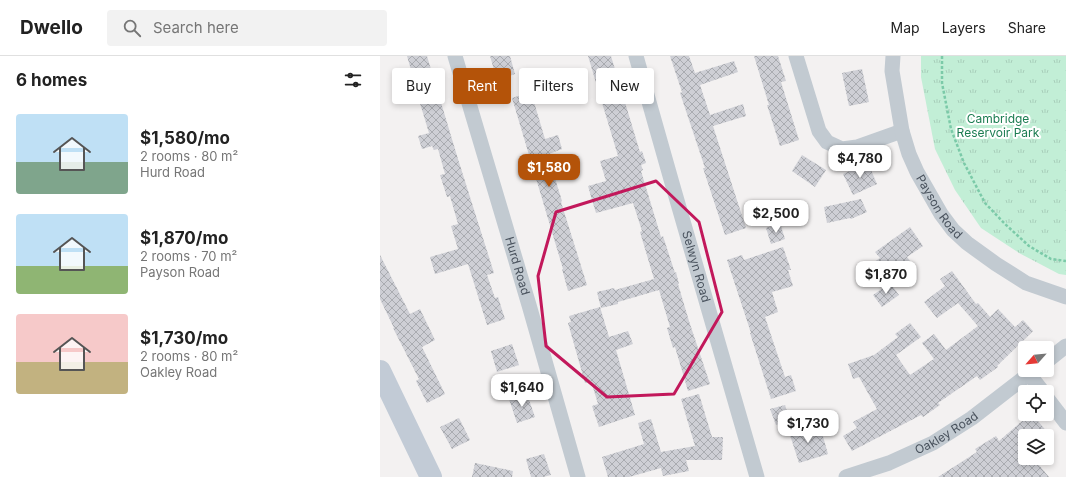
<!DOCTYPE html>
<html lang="en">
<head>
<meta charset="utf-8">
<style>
	:root { --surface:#fff; --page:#f2f2f2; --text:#222; --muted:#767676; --line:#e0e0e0; --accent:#b45309 }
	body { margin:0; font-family:Inter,sans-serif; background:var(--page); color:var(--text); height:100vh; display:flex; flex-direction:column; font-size:15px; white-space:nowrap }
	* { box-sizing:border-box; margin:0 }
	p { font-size:13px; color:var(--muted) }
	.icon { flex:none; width:22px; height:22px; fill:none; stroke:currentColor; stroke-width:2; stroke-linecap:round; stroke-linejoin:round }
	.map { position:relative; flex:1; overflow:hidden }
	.drawer { display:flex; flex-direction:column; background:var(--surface); width:380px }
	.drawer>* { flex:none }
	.hud { position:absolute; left:12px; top:12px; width:380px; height:36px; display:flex; gap:8px }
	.needle { width:26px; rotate:243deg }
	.fabs { position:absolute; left:638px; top:285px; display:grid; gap:8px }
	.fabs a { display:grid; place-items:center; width:36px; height:36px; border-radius:4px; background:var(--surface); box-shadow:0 2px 6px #0003; font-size:20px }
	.price { position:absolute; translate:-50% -34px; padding:0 9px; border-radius:8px; background:#fff; color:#222; font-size:13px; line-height:26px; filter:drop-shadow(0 1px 2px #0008) }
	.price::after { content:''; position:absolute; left:50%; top:24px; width:12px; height:9px; margin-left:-6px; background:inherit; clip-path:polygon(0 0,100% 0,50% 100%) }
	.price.on { background:var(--accent); color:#fff }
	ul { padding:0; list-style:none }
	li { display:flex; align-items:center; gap:12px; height:100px; padding:0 16px }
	li span { display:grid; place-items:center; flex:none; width:112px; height:80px; border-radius:4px; color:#555 }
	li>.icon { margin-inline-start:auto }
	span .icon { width:48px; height:48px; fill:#fffc; stroke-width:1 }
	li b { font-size:17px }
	h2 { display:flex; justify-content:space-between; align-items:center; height:48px; padding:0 16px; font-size:17px }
	.chip { padding:0 14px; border-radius:4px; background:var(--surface); box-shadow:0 2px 6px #0003; font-size:14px; line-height:36px }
	.chip.on { background:var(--accent); color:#fff }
	header { display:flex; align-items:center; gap:24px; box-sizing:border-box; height:56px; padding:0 20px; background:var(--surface); border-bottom:1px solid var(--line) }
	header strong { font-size:19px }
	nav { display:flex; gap:22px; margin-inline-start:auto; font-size:14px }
	.search { width:280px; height:36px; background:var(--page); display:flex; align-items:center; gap:10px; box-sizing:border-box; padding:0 14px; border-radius:4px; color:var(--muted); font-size:15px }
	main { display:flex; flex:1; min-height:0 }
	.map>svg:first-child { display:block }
	.park { fill:url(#park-tufts) }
	.building { fill:url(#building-cross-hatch) }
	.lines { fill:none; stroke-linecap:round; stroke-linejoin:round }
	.path { stroke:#7bcaa8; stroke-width:2.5; stroke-dasharray:3 2; stroke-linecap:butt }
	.street { stroke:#c2cad1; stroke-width:15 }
	.secondary { stroke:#c2cbd6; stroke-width:22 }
	.marked { fill:none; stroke:#c2185b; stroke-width:3; stroke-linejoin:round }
	.labels { text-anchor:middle; stroke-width:4; stroke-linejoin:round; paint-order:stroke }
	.park-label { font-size:12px; fill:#1c7d52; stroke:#fff }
	.street-label { font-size:12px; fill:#49525d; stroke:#fff }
</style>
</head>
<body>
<header>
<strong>Dwello</strong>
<div class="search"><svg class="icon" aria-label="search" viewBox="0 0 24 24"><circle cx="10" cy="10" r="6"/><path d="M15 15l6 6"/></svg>Search here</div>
<nav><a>Map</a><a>Layers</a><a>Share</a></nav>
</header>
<main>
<section class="drawer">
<h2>6 homes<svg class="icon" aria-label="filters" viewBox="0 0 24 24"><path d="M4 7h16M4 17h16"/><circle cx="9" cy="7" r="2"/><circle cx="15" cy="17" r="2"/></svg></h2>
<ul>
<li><span style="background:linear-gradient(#bfe0f5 60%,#7fa58c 0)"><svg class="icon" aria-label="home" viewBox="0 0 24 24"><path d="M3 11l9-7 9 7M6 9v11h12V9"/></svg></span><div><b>$1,580/mo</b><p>2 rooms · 80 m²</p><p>Hurd Road</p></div></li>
<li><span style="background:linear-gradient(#bfe0f5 65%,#8fb573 0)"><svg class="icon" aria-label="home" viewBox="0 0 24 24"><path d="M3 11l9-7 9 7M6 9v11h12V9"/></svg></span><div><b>$1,870/mo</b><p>2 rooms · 70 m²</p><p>Payson Road</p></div></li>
<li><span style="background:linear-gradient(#f6c9c9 60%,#c2b280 0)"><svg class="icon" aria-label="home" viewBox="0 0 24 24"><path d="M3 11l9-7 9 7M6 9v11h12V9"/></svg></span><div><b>$1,730/mo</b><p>2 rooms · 80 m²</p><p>Oakley Road</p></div></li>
</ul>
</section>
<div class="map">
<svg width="686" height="421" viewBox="0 0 686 421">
	<defs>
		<pattern id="park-tufts" width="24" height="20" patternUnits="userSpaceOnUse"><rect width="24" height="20" fill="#c2eed6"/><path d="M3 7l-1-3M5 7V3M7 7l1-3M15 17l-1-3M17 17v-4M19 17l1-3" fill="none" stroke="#a8ceba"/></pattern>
		<pattern id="building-cross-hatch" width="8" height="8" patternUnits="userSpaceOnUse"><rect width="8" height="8" fill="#cecfd5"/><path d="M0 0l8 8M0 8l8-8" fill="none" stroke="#a9abb0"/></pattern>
	</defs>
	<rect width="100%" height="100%" fill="#f3f1f1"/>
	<!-- park -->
	<path class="park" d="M541,0h145v219l-7,-1 -40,-21 -38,-25 -26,-38 -20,-41 -14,-72z"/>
	<!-- building -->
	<path class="building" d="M27,0h20l31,103 36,114 -7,2 8,23 3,-1 7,22 -18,6 -19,-61 -33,10 -5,-17 28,-8 -7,-23 7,-2 -8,-28 -3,1 -7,-22 5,-1 -7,-25 -4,1 -2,-4 -10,3 -4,-13 11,-3 -17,-56h1z
		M110,0h20l5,18 -18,6z
		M208,0h23l29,96 2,-1 4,12 -5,2 2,5 -2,1 20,66 2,-1 12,37 1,-1 3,12h-1l11,37 21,63 -22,7 -13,-44 -2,1 -6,-20 3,-1 -11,-37 -41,12v2l-17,4 -4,-16 17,-4 1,2 39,-11 -14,-47 2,-1 -9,-28 -37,10 -4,-13 -4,-14 18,-5 -6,-20 18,-5z
		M290,0h19l6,17 39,-12 4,11 -38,13 10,30 33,-11 3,12 -33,10 33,102 -21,7 -22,-67h2l-25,-75 2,-1z
		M374,0h24l8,25 -5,1 18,58 -19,6 -13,-41h2z
		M482,13l7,33 -20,4 -7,-33z
		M151,36l14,47 13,-4 4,14 -13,5 1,5h-1l13,42 -1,1 26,83 -19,6 -6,-22h1l-51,-171z
		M422,99l24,15 -11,17 -23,-16z
		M488,107l9,21 -24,11 -10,-21z
		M481,143l6,13 -16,7 -1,-1 -23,5 -3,-16z
		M400,167l5,16 -14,5 -5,-16z
		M530,171l13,19 -16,11 3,4 -24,18 -12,-17 6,-4 -5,-6z
		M403,191l8,23h-3l5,16 -21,6 6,20 -13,5 20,60 6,-2 5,16 -25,8 -21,-66h1l-24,-73 15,-5 2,5z
		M0,199l30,59 10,-5 15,31 -13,7 23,47 -18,9 -11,-22 3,-2 -26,-51h1l-14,-29z
		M572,215l24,33 2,-1 12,14 8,-8 17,18 8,-7 10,11 -36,35 1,1 -18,13 -3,-4 -39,27 2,2 -17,12 -2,-2 -69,36 -9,-15 14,-8 -4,-6 24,-13 -18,-32 -6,2 -5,-15 26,-9 24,-18 -3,-3 15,-11 11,14 -25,18 14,20 24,-16 -12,-16 12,-9 12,16 32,-24 -20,-23 -21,15 -13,-16 21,-16 -5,-7z
		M510,227l9,12 -17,12 -9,-12z
		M220,251l9,30 19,-6 5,13 -17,6 19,65 -36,12 -7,-21 6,-2 -7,-23 -6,2 -17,-60 3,-1 -2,-6z
		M132,288l7,21 -22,7 -6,-21z
		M147,338l8,23 -18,6 -8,-24z
		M319,338l13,43h11l-1,23h-36l3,11 -26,5 -2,-8 -32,9h-21l-6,-20 42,-13 -6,-21 13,-4 10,33 34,-6 -14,-47z
		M405,349l5,16 -14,4 -6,-16z
		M650,358h2l22,26 -7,6v-10h-22v22h8l16,19h-111l39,-25 -2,-3 21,-13 3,5z
		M79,362l11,22 -18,9 -12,-22z
		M433,368l3,11 6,-2 6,21 -29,9 -10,-31z
		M164,398l7,21 -8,2h-12l-5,-18z
		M95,407l38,8 -1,6h-40z"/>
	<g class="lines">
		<!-- path -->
		<path class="path" d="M562,0v27l9,46 13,34 21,40 20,21 24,22 22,13 15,2"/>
		<!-- street -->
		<g class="street">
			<path id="s1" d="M75,0l74,249 49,172"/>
			<path id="s2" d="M256,0l36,127 85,294"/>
			<path d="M416,0l23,75 8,11 15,7 15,-2 45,-16"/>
			<path id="s3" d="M513,0l-1,15 10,60 7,23 8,18 24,42 12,16 14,13 29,21 30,19 40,14"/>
			<path d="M667,305l19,-15"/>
			<path d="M649,318l14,18"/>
			<path d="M667,342l19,25"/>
			<path id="s4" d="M466,421l43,-14 44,-20 39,-25 62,-48"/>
		</g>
		<!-- secondary -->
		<path class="secondary" d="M0,315l51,106"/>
	</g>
	<!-- marked area -->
	<path class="marked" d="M276,125l43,41 23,90 -48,82 -67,3 -61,-51 -8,-70 18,-64z"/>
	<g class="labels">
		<!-- park labels -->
		<g class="park-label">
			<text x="618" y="67">Cambridge<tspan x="618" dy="14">Reservoir Park</tspan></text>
		</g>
		<!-- street labels -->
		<g class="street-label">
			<text dy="4" stroke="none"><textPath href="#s3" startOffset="161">Payson Road</textPath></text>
			<text dy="4" stroke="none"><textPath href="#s1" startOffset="219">Hurd Road</textPath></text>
			<text dy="4" stroke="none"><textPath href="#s2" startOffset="219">Selwyn Road</textPath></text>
			<text dy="4" stroke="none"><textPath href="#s4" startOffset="110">Oakley Road</textPath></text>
		</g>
	</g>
</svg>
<div class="fabs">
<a><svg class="needle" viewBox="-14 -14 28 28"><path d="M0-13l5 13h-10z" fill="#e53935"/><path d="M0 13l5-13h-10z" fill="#767676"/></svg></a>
<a><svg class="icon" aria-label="locate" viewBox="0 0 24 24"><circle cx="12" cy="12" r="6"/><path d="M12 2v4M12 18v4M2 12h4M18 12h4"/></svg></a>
<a><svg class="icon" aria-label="layers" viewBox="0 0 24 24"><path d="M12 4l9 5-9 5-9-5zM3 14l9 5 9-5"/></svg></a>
</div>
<b class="price" style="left:480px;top:123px">$4,780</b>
<b class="price on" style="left:169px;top:132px">$1,580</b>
<b class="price" style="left:396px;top:178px">$2,500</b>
<b class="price" style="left:506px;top:239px">$1,870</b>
<b class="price" style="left:142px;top:352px">$1,640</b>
<b class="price" style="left:428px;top:388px">$1,730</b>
<div class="hud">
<a class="chip">Buy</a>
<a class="chip on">Rent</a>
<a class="chip">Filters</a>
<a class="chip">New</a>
</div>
</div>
</main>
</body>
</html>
